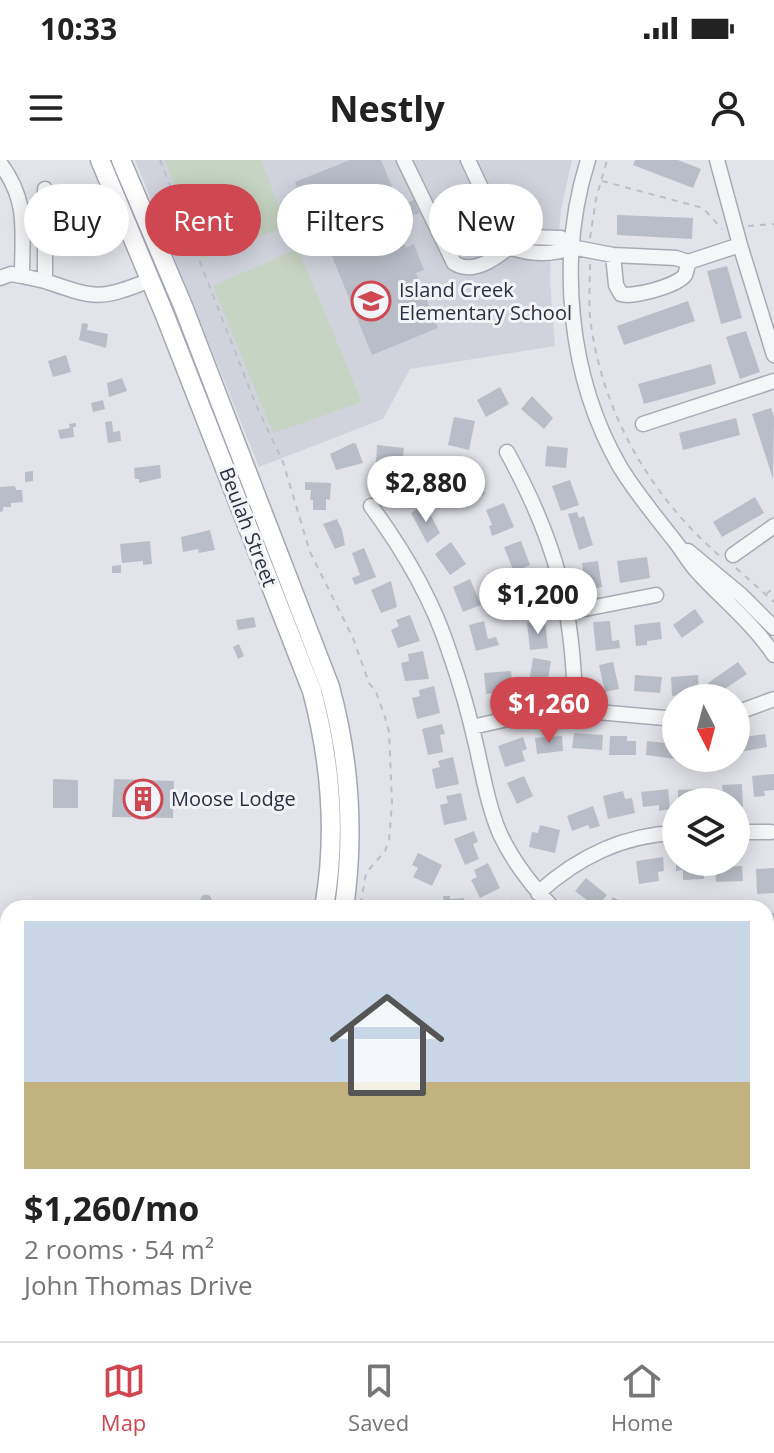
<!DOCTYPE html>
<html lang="en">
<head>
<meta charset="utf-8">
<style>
	:root { --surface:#fff; --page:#f6f6f6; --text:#222; --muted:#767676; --line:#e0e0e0; --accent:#cf4751 }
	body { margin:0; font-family:"Open Sans",sans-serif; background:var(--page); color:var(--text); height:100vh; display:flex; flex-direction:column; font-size:30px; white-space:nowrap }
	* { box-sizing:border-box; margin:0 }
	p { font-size:26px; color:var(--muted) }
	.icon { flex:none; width:44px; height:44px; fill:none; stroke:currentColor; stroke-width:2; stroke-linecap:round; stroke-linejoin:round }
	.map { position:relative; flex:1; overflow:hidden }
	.side { position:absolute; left:0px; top:740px; width:774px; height:442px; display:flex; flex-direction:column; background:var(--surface); border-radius:24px 24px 0 0; box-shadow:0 4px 20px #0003 }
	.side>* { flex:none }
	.hud { position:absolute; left:24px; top:24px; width:726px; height:72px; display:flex; gap:16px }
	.needle { width:52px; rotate:174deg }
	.fabs { position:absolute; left:662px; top:524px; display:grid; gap:16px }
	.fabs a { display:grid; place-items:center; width:88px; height:88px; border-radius:50%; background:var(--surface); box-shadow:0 4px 20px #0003; font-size:40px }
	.price { position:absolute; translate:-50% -68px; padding:0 18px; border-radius:28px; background:#fff; color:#222; font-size:26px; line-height:52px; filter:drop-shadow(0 2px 4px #0008) }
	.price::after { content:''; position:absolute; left:50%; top:48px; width:24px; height:18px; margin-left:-12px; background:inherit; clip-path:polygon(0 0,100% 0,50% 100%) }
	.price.on { background:var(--accent); color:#fff }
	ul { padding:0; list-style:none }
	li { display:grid; align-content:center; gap:16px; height:424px; padding:0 24px }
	li span { display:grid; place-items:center; height:248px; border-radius:0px; color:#555 }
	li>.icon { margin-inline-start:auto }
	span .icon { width:144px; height:144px; fill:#fffc; stroke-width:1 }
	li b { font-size:34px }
	.pill { padding:0 28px; border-radius:36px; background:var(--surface); box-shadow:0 4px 20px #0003; font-size:28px; line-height:72px }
	.pill.on { background:var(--accent); color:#fff }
	.status { display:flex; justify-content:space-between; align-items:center; height:56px; padding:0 40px; background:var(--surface); direction:ltr }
	.status svg { height:22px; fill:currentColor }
	header { display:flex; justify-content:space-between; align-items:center; height:104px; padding:0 24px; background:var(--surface); font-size:36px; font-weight:700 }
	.menu { display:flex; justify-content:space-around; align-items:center; height:112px; border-top:2px solid var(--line); background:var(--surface); font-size:22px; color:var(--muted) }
	.menu a { display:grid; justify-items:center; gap:4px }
	.menu .on { color:var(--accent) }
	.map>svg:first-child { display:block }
	.built { fill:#d0d3dc }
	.green { fill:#c6d4c3 }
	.water { fill:#9dafca }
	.building { fill:#b9bdc7 }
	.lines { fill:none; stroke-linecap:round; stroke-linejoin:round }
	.minor-casing { stroke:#a7abb4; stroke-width:17 }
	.major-casing { stroke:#a1a8b6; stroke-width:21 }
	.path { stroke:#bcbfc5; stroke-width:2; stroke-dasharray:6 6; stroke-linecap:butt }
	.minor { stroke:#f5f6f8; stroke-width:14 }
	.major { stroke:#fff; stroke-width:18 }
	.labels { text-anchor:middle; stroke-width:6; stroke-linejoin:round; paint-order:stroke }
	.poi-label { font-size:20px; fill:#2a3142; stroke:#f2f4f8; text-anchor:start }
	.street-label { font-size:20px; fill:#2a3142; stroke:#f2f4f8 }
</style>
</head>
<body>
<div class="status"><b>10:33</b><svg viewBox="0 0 49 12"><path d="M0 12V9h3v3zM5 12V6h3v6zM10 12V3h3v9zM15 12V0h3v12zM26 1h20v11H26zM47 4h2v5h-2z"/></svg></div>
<header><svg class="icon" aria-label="menu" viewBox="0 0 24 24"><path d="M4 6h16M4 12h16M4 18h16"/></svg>Nestly<svg class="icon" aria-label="person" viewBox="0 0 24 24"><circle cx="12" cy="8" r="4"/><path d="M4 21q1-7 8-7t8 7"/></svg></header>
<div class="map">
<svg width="774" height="1181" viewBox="0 0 774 1181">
	<rect width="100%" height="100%" fill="#e2e4ea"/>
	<!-- built -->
	<path class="built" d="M135,0h437l-11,50 -4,44h-6l-1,27 5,65 -145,23 -27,50 -124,48z"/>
	<!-- green -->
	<path class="green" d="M165,0h96l23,60 -5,9 -77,30z
		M298,89l64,153 -89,31 -60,-147z"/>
	<!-- water -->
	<path class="water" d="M774,875v49l-8,13v-56z"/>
	<!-- building -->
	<path class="building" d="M350,0h31l19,46 14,-6 5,13 -23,10 10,25 8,-4 10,26 -8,3 22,55 -66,27 -51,-126 -9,4 -3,-8 3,-1 -17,-42z
		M635,0h43l23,9 -8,19 -60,-23z
		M617,55l76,3 -1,21 -75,-4z
		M727,106l15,52 -21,6 -14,-53z
		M688,141l7,20 -71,24 -7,-19z
		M82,163l6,1 -1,6 21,4 -2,14 -27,-8z
		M746,171l14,41 -20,7 -14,-42z
		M66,195l5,17 -18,5 -5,-16z
		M711,204l5,20 -72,20 -6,-20z
		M122,218l5,13 -18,6 -2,-14z
		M500,227l9,17 -23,13 -9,-17z
		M532,236l21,22 -9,11 -23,-20z
		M103,240l2,9 -12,3 -2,-9z
		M771,248l3,9 -1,62 -21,-65z
		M454,257l21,4 -6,29 -21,-5z
		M736,258l4,17 -57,15 -4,-17z
		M112,261l1,11 7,-1 1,10 -13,2 -3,-21z
		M76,263v4h-3l1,10 -14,2 -2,-9 12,-2 -1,-4z
		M353,283l3,1 7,19 -27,7 -6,-16z
		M377,285l27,3 -2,18 -26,-2z
		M547,286l21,2 -2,20 -21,-2z
		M464,303l21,30 -11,9 -18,-25 5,-3 -4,-6z
		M160,305l1,13 -22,5v-4h-4l-1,-11z
		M425,309l3,7 -7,4 7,16 -15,7 -10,-25z
		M33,311v10l-8,1v-10z
		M570,320l9,25 -18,6 -9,-25z
		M305,322l26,1 -1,17 -4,-1v11h-13v-10h-3l1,-10h-6z
		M15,326l1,4h6l1,12 -12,1v4h-8v4l-3,1v-25z
		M755,337l9,16 -42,24 -9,-15z
		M504,343l10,24 -22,9 -3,-10 3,-1 -6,-15z
		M425,345l15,28 -13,10 -16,-30z
		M577,352l2,6 5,-2 9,29 -14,5 -11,-36z
		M337,359l5,11 3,15 -10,4 -12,-25z
		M210,370l5,20 -16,3 -1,-4 -15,3 -2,-15z
		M150,381l2,23 -9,1v-4l-21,2 -2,-19z
		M521,381l9,24 -16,7 -10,-25z
		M451,382l15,22 -16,11 -15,-21z
		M364,388l12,29 -21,8 -3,-7 8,-3 -8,-22z
		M647,397l3,21 -30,5 -3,-22z
		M598,401l4,26 -16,3 -4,-27z
		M121,405v8h-9v-7z
		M538,418l5,18 -5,1 3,8 -14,4 -5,-19 -6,1 -2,-6z
		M470,419l11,26 -18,7 -10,-25z
		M391,421l6,26 -16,6 -10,-23z
		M695,449l9,13 -22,16 -9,-13z
		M410,455l10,26 -22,7 -7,-18 8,-4 -3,-6z
		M254,457l2,10 -18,3 -2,-10z
		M484,461l4,18 8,-2 3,8 -23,6 -7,-26z
		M545,461l3,27 -18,2 -3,-27z
		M610,461l2,20 7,-1 1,8 -24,3 -3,-29z
		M660,462l2,17 -15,2v4l-11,1 -2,-21z
		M239,484l5,12 -6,3 -5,-12z
		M423,491l6,28 -24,2 -4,-18 8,-2 -1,-7z
		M533,498l18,3 -5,30 -18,-3z
		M613,502l6,27 -14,3 -6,-27z
		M738,502l9,12 -31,21 -8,-12z
		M511,511l2,20 -27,3 -2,-21z
		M635,515l27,2 -2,16 -26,-2z
		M698,515l1,18 -27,3 -1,-19z
		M434,526l6,27 -23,6 -5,-21 8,-2 -1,-6z
		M442,564l3,10 -5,1 3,17 -15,3 -6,-26z
		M574,573l29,2 -1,15 -30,-2z
		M765,574l2,13 -27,5 -3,-14z
		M562,576l1,15 -26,3 -2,-16z
		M610,576h17v5h9v14h-27z
		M523,577l4,12 -5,2 3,10 -20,6 -7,-21z
		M647,581l29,3v15l-30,-4z
		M453,597l6,27 -23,5 -4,-20 8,-2 -2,-6z
		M774,614v16l-10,1 1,5 -11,1 -2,-21z
		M524,616l9,20 -16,8 -10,-21z
		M53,619l25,1v28h-25z
		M114,619l60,2 -1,37 -61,-1z
		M742,624l1,23h-7v-5h-21v-8h8l-1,-9z
		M668,629l2,20 -11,2v-6l-16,2 -2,-15z
		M700,629l1,13h-23v-12z
		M623,631l2,8 7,-1 3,15 -27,6 -5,-23z
		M461,633l6,27 -23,5 -4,-20 8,-2 -2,-7z
		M593,646l7,20 -10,3 -2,-4 -16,6 -5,-15z
		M540,665l20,5 -5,23 -26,-6 3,-15 6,1z
		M474,671l4,11 -5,2 6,15 -14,6 -11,-26z
		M418,693l24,12 -10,21 -19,-9 5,-9 -6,-3z
		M663,697l1,14 -6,1 1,9 -20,3 -3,-23z
		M676,702h26l2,17 -21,1v-10l-7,1z
		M715,702h11v5l16,-1 1,15 -27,1z
		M488,703l12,25 -20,10 -9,-18 6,-3 -3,-7z
		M774,708v25l-17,1 -1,-25z
		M586,718l21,17 -11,13h-6l-5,-4 3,-3 -13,-10z
		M200.5 740a5.5 5.5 0 1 1 11 0a5.5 5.5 0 1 1-11 0Z
		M443,736h7v3l14,-1 1,10h-30l-1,-6 9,-1z
		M613,737l20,11h-26z
		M511,739l8,9h-18z
		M770,753h4v24h-8v-15h4z
		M0,853l8,5v20l-8,-6z
		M2,893l6,1v27l-8,-1z
		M8,935v23l-8,2 1,-23z
		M686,1174h24l-1,7h-24z"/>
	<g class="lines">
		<!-- minor casing -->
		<g class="minor-casing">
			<path id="minor" d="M404,0l50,103c23,15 51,-13 68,-26l39,1 10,9
				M468,0l41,87c19,7 44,9 62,0
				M588,0c-31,98 -20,217 32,307 16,26 35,49 54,73 8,10 14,21 22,30 25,28 57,53 78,85
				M717,0l23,85 34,110
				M0,3c29,39 22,67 22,113l23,5
				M45,29v92c53,18 53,19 106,-1
				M571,87l42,8 63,3 12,4
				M613,95l3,30 5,9c11,4 56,-8 64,-19 1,-2 3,-10 3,-13l52,-17
				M0,118l11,-4 11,2
				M643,264l131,-43
				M507,292c49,89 67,157 68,258
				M371,346c33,45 61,92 78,145 11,31 20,63 27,94 7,30 12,61 24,89 13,28 32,52 53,74
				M688,391l53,44 33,33
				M733,395l41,-29
				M569,452l87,-17
				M736,553l38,-14
				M472,567l62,-14 41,-3 101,9
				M736,672h35
				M538,733c40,-36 84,-58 138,-60
				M766,801l8,-1
				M766,996l8,-13
				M0,1011l8,7
				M766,1032l8,-12
				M0,1083l8,-6
				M0,1109l8,9
				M85,1174l9,7
				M179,1174l23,7
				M246,1174l24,7
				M613,1174l4,7
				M65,1181l2,-7
				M534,1181l17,-7
				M585,1181l15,-7"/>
		</g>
		<!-- major casing -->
		<g class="major-casing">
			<path id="major" d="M100,0l64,153 148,378c19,72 25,144 12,217
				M121,0l62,146 147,381c20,74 25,145 14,221
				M192,1181l2,-7
				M212,1181l3,-7"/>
		</g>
		<!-- path -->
		<path class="path" d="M160,0l96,245 27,57 27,90 43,86 16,45 7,9 9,25 4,15 3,71 -3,37 -4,11 -19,22 -6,35
			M602,21l101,27 19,21
			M748,66l26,-2
			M590,78l6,-39 11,-39
			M590,104c0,21 -2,41 1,61 13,91 61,173 130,232
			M736,408l38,34
			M766,434l8,-6
			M766,823l8,-2
			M0,1049l8,9
			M766,1055l8,-10
			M766,1087l8,-9
			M143,1174l23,7"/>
		<!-- minor -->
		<use href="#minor" class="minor"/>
		<!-- major -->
		<use href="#major" class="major"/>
	</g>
	<!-- icons -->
	<defs>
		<g id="school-ring" transform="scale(2)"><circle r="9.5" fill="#f2f4f8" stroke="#cf4751" stroke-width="1.5"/><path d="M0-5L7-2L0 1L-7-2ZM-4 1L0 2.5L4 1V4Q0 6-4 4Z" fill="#cf4751"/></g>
		<g id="building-ring" transform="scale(2)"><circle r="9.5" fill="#f2f4f8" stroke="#cf4751" stroke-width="1.5"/><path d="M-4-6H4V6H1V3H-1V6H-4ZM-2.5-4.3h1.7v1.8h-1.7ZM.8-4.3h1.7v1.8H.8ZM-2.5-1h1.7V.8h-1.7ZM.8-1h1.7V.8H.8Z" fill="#cf4751"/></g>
	</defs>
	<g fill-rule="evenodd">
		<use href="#school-ring" x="371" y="141"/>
		<use href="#building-ring" x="143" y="639"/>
	</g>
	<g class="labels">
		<!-- poi labels -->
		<g class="poi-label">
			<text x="399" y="137">Island Creek<tspan x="399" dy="23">Elementary School</tspan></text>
			<text x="171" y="646">Moose Lodge</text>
		</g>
		<!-- street labels -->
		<g class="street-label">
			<text transform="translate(248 367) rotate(69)" y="7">Beulah Street</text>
		</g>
	</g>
</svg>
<div class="fabs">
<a><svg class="needle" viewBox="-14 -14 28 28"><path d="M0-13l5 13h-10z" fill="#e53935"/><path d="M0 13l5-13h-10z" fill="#767676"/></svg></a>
<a><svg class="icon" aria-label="layers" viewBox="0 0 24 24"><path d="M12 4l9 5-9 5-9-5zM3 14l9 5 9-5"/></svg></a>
</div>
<b class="price" style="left:426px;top:364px">$2,880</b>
<b class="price" style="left:538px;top:476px">$1,200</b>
<b class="price on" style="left:549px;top:585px">$1,260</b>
<div class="hud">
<a class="pill">Buy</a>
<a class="pill on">Rent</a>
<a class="pill">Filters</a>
<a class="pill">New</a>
</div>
<section class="side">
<ul>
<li><span style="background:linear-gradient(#c9d6e8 65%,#c2b280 0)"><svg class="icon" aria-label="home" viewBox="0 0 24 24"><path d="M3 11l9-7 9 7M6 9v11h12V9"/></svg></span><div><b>$1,260/mo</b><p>2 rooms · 54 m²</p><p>John Thomas Drive</p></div></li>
</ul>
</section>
</div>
<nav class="menu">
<a class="on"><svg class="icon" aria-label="map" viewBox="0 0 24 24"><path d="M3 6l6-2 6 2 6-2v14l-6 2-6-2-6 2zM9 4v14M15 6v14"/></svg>Map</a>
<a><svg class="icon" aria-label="saved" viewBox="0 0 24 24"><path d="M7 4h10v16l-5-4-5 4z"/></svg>Saved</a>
<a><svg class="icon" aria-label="home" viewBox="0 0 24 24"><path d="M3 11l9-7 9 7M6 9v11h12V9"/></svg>Home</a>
</nav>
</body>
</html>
